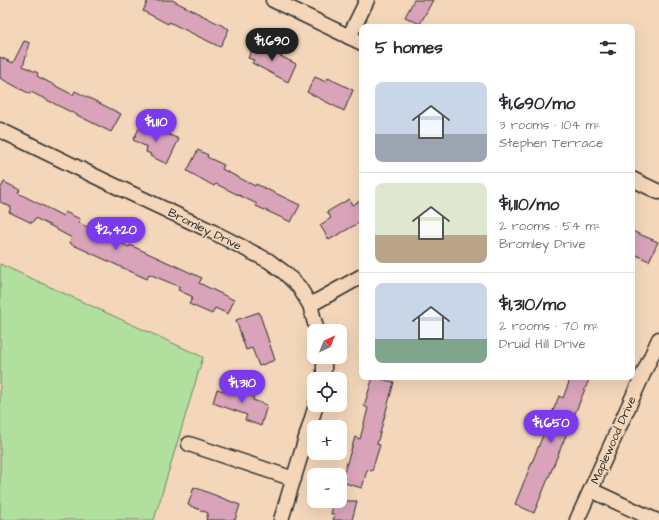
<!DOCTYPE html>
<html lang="en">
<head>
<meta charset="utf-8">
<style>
	:root { --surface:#fff; --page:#f7f7f7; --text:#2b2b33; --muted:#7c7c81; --line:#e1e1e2; --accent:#7c3aed }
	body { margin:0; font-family:"Architects Daughter",sans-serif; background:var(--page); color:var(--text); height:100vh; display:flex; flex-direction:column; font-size:15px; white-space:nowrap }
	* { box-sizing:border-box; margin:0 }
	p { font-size:13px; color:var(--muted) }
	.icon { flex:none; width:22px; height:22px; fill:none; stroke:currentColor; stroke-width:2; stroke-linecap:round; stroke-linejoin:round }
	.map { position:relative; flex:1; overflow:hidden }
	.drawer { position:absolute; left:359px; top:24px; width:276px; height:356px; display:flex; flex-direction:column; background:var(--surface); border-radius:8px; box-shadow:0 4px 16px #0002 }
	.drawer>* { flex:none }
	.needle { width:26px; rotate:43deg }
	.controls { position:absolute; left:307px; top:324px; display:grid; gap:8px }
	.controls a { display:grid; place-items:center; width:40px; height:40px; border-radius:8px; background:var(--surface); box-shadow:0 4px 16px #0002; font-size:20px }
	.price { position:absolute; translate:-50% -34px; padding:0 9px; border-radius:14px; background:var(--accent); color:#fff; font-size:13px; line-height:26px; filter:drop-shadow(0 1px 2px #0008) }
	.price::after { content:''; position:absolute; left:50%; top:24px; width:12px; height:9px; margin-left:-6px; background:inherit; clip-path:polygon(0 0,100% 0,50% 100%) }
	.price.active { background:#222; color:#fff }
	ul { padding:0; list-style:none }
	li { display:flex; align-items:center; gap:12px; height:100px; padding:0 16px }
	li+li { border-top:1px solid var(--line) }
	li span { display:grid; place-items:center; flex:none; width:112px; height:80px; border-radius:8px; color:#555 }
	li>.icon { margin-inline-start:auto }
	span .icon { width:48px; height:48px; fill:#fffc; stroke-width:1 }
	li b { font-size:17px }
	h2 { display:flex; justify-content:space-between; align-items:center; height:48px; padding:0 16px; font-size:17px }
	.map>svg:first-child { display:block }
	.green { fill:#b0df9e; stroke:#6e8564 }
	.building { fill:#d9a3b9; stroke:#2b2b2b }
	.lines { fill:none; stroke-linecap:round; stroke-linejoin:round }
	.street-casing { stroke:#2b2b2b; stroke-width:17 }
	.street { stroke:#f4d7ba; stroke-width:14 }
	.labels { text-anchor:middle; stroke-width:3.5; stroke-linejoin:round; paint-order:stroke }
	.street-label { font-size:12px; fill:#2b2b2b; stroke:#f4d7ba }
</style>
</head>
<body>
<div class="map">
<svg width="659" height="520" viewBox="0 0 659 520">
	<rect width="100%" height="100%" fill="#f4d7ba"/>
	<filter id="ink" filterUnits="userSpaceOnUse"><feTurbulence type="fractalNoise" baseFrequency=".025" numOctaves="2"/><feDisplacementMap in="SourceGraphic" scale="8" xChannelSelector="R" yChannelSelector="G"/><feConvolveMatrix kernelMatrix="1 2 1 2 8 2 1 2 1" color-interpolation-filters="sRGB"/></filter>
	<g filter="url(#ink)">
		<!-- green -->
		<path class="green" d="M0,264l203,93 -49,163h-154z"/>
		<!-- building -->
		<path class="building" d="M148,0h24l57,29 -9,18 -51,-25 -1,2 -25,-13z
			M414,0h19l-13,24 -15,-7z
			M24,41l6,2 -7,23 15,7 -1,3 36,19 2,-4 46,23 -10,18 -80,-40 -1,2 -30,-16v-21l13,6z
			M255,43l41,21 -8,18 -36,-19 2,-3 -6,-2z
			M315,77l11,5 2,-4 25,12 -9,21 -37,-19z
			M142,123l37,16 -12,25 -17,-8 1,-2 -5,-2 1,-5 -14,-7z
			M198,150l10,5 -1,2 17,8 -2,4 33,17 1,-2 44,21 -9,17 -35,-16 1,-2 -41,-20 -2,2 -27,-15z
			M4,182l16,8 -2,3 45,23 2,-4 15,7 -1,4 50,24 1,-2 72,33 -3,5 35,17 -6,14 -13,-6 -3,6 -23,-10 4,-7 -15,-7 2,-3 -31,-13 -2,5 -78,-36 3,-5 -15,-8v-1l-22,-11 -3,5 -23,-11 2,-5 -11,-5v-12z
			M349,199l3,6 10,-5v21l-33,19 -9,-15 11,-7 -4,-6z
			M632,231l26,11 -9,19 -17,-8z
			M259,312l16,48 -16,6 -7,-18 -6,2 -10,-30z
			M373,377l21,5 -17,62 3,1 -8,26 -5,-1 -5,18 -21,-6 14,-45 5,2 8,-31 -4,-2z
			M571,377h19l-56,136 -19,-9 44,-108 4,2z
			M232,386l22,7 -1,7 14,5 -6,21 -16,-6 2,-5 -34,-12 4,-14 13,4z
			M194,487l46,18 -5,15h-29l2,-7 -20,-8z
			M334,501h23l-5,19h-19l2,-6h-4z"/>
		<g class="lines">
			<!-- street casing -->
			<g class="street-casing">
				<path id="street" d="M273,0l89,43
					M349,37l18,-37
					M0,130l107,52 106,50 56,29 16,12 14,14 11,18 7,26
					M632,179l27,13
					M310,305l52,-29
					M324,379v-22
					M189,444l105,35
					M591,490l64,30
					M281,520l35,-115
					M577,520l82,-181"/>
			</g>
			<!-- street -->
			<use href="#street" class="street"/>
		</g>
	</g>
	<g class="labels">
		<!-- street labels -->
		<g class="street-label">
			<text transform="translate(205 229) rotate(26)" y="4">Bromley Drive</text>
			<text transform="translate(613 440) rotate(-66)" y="4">Maplewood Drive</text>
		</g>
	</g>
</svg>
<div class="controls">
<a><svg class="needle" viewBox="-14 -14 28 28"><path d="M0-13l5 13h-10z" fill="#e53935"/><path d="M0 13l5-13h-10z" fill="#7c7c81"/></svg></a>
<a><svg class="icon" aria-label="locate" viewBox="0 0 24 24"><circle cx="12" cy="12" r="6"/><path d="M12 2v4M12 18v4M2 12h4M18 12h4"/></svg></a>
<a>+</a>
<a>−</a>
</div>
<b class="price active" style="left:272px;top:62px">$1,690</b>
<b class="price" style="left:156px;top:143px">$1,110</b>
<b class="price" style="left:116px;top:251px">$2,420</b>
<b class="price" style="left:242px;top:404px">$1,310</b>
<b class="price" style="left:551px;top:444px">$1,650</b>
<section class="drawer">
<h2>5 homes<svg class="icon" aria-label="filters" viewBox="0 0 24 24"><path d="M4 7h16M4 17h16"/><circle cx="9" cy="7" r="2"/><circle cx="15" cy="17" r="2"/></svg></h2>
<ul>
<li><span style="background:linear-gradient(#c9d6e8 65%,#9aa5b1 0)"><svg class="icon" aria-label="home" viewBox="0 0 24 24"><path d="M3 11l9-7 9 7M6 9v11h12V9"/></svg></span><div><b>$1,690/mo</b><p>3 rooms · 104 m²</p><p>Stephen Terrace</p></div></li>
<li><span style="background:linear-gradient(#dfe7d0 65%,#b9a48a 0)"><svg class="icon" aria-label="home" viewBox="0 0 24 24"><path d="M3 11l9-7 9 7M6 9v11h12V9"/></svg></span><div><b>$1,110/mo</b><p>2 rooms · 54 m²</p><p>Bromley Drive</p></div></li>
<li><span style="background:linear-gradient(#c9d6e8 70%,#7fa58c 0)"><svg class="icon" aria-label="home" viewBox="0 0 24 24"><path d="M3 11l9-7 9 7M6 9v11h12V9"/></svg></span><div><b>$1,310/mo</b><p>2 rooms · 70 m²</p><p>Druid Hill Drive</p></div></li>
</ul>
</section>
</div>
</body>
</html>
